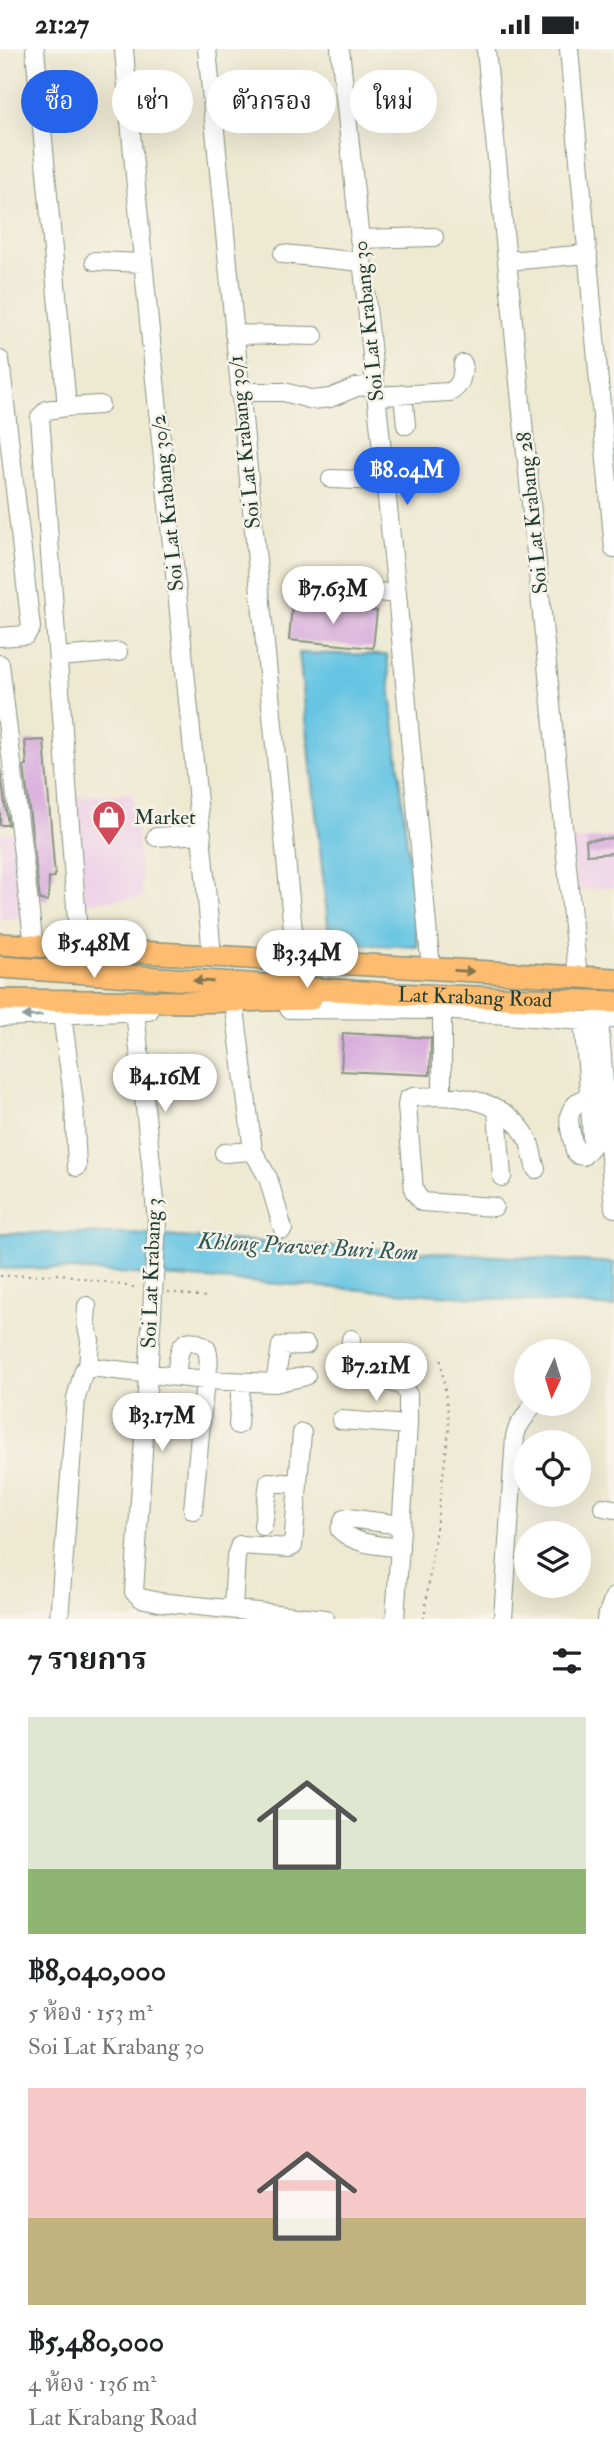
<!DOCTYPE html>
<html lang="th">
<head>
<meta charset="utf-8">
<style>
	:root { --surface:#fff; --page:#f6f6f6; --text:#202124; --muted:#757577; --accent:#2563eb }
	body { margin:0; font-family:"IM FELL Double Pica","Noto Serif Thai",serif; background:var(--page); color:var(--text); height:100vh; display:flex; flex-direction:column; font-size:26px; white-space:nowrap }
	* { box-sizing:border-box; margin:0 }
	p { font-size:23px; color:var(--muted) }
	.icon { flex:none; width:38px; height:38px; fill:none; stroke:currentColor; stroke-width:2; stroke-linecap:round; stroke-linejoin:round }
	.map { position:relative; height:1570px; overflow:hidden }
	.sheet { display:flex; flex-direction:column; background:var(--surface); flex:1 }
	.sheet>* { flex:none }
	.guide { position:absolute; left:21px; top:21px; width:572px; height:63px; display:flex; gap:14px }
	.needle { width:46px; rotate:184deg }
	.buttons { position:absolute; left:514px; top:1290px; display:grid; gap:14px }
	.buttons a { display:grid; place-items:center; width:77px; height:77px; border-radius:50%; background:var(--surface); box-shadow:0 7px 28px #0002; font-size:35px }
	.price { position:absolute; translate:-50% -60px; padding:0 16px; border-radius:24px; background:#fff; color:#222; font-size:23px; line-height:46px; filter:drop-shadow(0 2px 4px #0008) }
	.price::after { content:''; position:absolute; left:50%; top:42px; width:21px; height:16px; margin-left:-10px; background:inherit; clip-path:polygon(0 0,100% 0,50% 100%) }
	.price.selected { background:var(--accent); color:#fff }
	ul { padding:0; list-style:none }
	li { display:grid; align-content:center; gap:14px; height:371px; padding:0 28px }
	li span { display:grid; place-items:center; height:217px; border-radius:0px; color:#555 }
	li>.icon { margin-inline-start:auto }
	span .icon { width:126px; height:126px; fill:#fffc; stroke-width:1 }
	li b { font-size:30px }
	h2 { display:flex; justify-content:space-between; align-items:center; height:84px; padding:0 28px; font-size:30px }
	.pill { padding:0 24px; border-radius:32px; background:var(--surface); box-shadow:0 7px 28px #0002; font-size:24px; line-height:63px }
	.pill.selected { background:var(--accent); color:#fff }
	.status { display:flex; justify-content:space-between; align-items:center; height:49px; padding:0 35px; background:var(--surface); direction:ltr }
	.status svg { height:19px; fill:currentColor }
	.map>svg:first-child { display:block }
	.built { fill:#eed0e8 }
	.water { fill:#65c4e3; stroke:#42808c; stroke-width:2 }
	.building { fill:#d9addd }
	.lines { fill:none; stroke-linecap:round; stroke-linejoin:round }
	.minor-casing { stroke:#869382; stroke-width:20 }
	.major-casing { stroke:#869382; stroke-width:24 }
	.path { stroke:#869382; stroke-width:2; stroke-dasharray:2 5; stroke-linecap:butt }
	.minor { stroke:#fff; stroke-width:18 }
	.major { stroke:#fdbc70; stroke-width:21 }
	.minor-bridge-casing { stroke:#869382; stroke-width:20; stroke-linecap:butt }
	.minor-bridge { stroke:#fff; stroke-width:18 }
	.oneway { fill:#83764f }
	.oneway2 { fill:#8f9e9a }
	.labels { text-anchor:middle; stroke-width:5; stroke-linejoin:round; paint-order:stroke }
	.street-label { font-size:21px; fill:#1f3d34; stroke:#f7f3e8 }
	.poi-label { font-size:21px; fill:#1f3d34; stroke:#f7f3e8; text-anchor:start }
	.water-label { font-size:23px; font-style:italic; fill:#2d5857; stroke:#f7f3e8 }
</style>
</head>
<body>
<div class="status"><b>21:27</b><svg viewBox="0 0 49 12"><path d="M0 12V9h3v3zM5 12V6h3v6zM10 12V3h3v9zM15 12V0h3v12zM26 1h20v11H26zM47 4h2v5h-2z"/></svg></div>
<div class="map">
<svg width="614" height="1570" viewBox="0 0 614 1570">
	<rect width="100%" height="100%" fill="#f7f3e8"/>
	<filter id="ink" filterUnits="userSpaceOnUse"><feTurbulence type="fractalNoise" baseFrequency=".0143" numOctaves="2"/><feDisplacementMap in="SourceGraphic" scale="14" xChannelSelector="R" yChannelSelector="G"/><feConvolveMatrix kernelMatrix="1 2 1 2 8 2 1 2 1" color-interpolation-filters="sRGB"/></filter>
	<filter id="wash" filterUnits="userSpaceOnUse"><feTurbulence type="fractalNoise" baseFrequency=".00686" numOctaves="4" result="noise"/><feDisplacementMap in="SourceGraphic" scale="28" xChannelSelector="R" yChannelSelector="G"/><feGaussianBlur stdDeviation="1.57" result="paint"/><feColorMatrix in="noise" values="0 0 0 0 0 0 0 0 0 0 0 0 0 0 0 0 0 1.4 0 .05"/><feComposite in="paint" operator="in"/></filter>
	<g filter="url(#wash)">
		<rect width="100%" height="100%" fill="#eee9d1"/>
		<!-- built -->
		<path class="built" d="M133,744l10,104 -58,5 -10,-105z
			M20,783l6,85 -26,2v-86z
			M614,787v51l-39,3 -5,-50z"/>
		<!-- water -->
		<path class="water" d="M299,604l88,2 31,292 -88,-4z
			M0,1184l130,1 484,29v44l-569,-39 -45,1z"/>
		<g id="blocks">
			<!-- building -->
			<path class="building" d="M292,555l85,7 -4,37 -84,-8z
				M44,691l11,137 -6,1 -1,23 -8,-1 -16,-134h3l-2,-25z
				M0,719l8,57h-8z
				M614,789v15l-27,2 -1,-15z
				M343,984l88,5 -1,37 -89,-4z"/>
		</g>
	</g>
	<g filter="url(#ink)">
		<use href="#blocks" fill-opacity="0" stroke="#869382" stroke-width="2"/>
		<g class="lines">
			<!-- minor casing -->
			<g class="minor-casing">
				<path id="minor" d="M35,0l31,347v11l-19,3 -7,7 39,531
					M124,0c24,303 63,605 88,908
					M207,0l89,912
					M340,0l57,545 34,375
					M486,0l92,928
					M569,0l45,500
					M359,190l75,-2
					M283,205l79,8
					M95,212l48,2
					M508,212l80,-7
					M234,285l80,2
					M0,311l31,268 -5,7 -26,2
					M239,343h45l29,8 17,-2 27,-11 18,-2
					M403,345l3,31
					M376,347l74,-4c12,-7 12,-15 13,-28
					M66,358l34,-2
					M331,430l54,2
					M330,538l67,7
					M59,608l59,-5
					M0,615l34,282
					M156,788l46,-3
					M235,960l18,142 15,27 15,51
					M289,960l153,1 141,11 31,-2
					M442,961v86l-29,1 -5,2 -1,7 7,85 8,11 72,5
					M135,963l22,208
					M62,966l12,88 3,64
					M0,968l149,-6
					M599,970l15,189
					M583,972c4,42 8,83 9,125l-9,10 -5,-1 -3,-3c-5,-27 -15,-43 14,-56
					M442,1047c34,1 72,12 87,46 3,9 4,18 7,27
					M497,1061l5,67
					M224,1104l29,-2
					M87,1257l-1,16 4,18 -2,28
					M152,1264l-18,279 7,6 18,4 166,17
					M351,1290l-1,17 14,9 12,12 27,9 5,9v30l-13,194
					M177,1328c0,-20 2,-49 29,-29 5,11 2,21 -1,32l-12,130
					M275,1334l31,-7
					M341,1371l67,5
					M238,1376l3,-43
					M603,1458l11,2
					M263,1477l6,-44 29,2
					M400,1499c-20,-3 -45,-3 -60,-18l4,-11 4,-1 53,7
					M233,1560l3,-53 4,-11 49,3 4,-2 9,-113
					M59,1570l17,-221 8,-28 4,-2h10l107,12 70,3 6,-37 25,-1
					M503,1570l12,-183 3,-9 16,-24
					M606,1570l8,-22"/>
			</g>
			<!-- major casing -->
			<g class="major-casing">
				<g id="major">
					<path d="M0,895l614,35"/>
					<path id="s1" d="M0,918l393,27 221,8"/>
					<path d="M0,951l188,2 123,-3"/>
				</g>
			</g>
			<!-- path -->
			<path class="path" d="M0,1227l61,-2 77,14
				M168,1243l38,5
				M424,1570l25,-189 -1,-18 -8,-57"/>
			<!-- minor -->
			<use href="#minor" class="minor"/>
			<!-- major -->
			<use href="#major" class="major"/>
			<!-- minor-bridge casing -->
			<g class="minor-bridge-casing">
				<path id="minor-bridge" d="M152,1264l5,-93"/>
			</g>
			<!-- minor-bridge -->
			<use href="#minor-bridge" class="minor-bridge"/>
		</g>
		<!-- one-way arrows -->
		<defs><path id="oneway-solid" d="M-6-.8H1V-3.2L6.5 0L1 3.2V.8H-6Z" transform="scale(1.75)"/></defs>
		<g class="oneway">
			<use href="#oneway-solid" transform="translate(464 922) rotate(3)"/>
			<use href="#oneway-solid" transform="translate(203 932) rotate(-176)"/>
		</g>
		<use class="oneway2" href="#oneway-solid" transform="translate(32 967) rotate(178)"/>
	</g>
	<!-- icons -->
	<defs>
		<g id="shop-pin" transform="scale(1.75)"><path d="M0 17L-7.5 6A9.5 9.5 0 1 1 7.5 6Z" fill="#d1495b" stroke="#f7f3e8"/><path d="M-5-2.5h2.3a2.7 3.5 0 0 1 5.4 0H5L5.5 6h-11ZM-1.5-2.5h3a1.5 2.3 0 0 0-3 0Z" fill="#fff"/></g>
	</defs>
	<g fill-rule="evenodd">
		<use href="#shop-pin" x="109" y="768"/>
	</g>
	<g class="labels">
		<!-- street labels -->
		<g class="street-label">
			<text transform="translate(368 272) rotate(-96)" y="7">Soi Lat Krabang 30</text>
			<text transform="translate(244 393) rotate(-96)" y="7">Soi Lat Krabang 30/1</text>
			<text transform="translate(167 454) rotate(-96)" y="7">Soi Lat Krabang 30/2</text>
			<text transform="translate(532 464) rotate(-96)" y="7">Soi Lat Krabang 28</text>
			<text dy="7" stroke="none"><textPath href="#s1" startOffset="476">Lat Krabang Road</textPath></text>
			<text transform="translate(151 1224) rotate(-88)" y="7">Soi Lat Krabang 3</text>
		</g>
		<!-- poi labels -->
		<g class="poi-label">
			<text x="134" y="775">Market</text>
		</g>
		<!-- water labels -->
		<g class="water-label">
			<text transform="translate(308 1197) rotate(3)" y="8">Khlong Prawet Buri Rom</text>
		</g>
	</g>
</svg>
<div class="buttons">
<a><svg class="needle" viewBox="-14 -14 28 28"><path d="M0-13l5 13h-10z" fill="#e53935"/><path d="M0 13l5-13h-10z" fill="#757577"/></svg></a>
<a><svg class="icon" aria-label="locate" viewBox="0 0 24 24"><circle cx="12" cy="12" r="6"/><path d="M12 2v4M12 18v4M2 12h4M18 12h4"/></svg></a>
<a><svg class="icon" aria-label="layers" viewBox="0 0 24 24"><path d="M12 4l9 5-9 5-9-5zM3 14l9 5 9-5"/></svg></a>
</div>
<b class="price selected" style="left:407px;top:458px">฿8.04M</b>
<b class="price" style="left:333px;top:577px">฿7.63M</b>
<b class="price" style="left:94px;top:931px">฿5.48M</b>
<b class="price" style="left:307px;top:941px">฿3.34M</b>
<b class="price" style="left:165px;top:1065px">฿4.16M</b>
<b class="price" style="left:376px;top:1354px">฿7.21M</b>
<b class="price" style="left:162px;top:1404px">฿3.17M</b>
<div class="guide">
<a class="pill selected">ซื้อ</a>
<a class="pill">เช่า</a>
<a class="pill">ตัวกรอง</a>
<a class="pill">ใหม่</a>
</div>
</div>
<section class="sheet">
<h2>7 รายการ<svg class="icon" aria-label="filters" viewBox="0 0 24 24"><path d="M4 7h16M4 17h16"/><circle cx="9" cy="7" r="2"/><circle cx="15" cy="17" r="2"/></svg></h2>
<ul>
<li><span style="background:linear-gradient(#dfe7d0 70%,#8fb573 0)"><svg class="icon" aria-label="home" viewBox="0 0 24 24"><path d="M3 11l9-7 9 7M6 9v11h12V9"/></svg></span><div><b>฿8,040,000</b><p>5 ห้อง · 153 m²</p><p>Soi Lat Krabang 30</p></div></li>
<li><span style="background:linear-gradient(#f6c9c9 60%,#c2b280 0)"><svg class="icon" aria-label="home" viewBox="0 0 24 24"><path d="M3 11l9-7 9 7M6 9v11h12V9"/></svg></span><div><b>฿5,480,000</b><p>4 ห้อง · 136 m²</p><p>Lat Krabang Road</p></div></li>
</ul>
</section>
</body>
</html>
